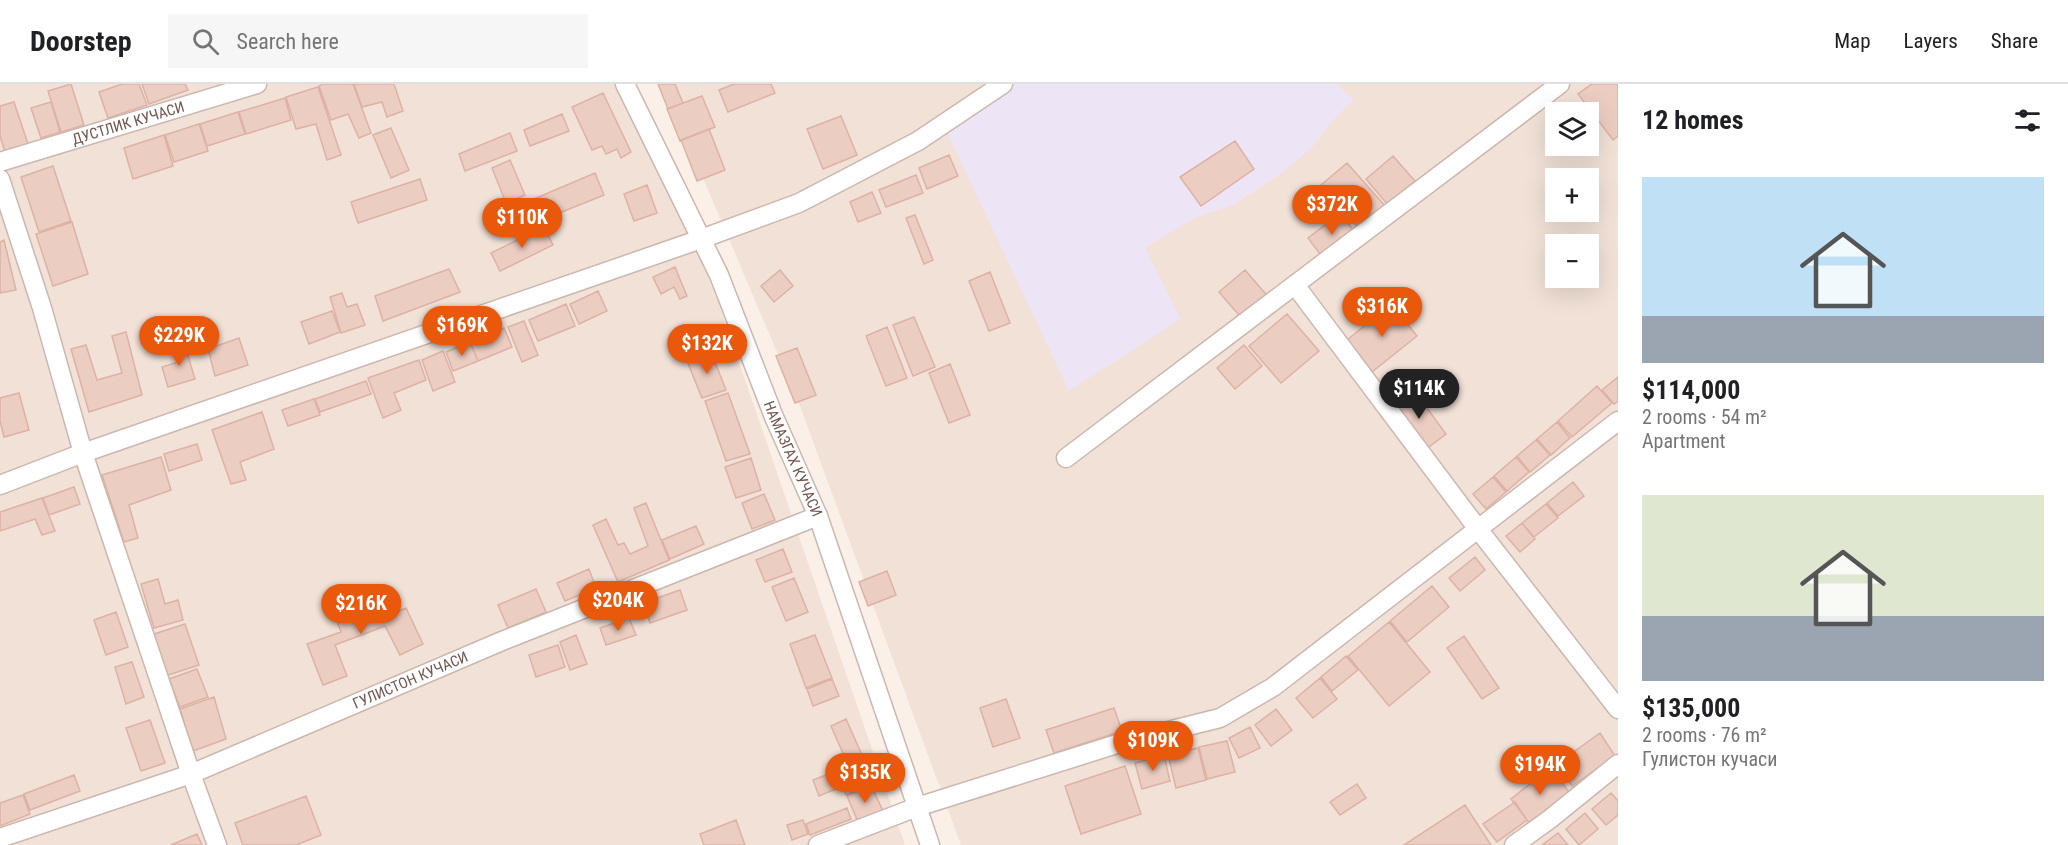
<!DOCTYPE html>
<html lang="en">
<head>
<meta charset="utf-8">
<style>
	:root { --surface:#fff; --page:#f6f6f6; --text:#202124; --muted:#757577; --line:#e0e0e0; --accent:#ea580c }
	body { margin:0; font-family:"Roboto Condensed",sans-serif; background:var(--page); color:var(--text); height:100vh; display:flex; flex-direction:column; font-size:22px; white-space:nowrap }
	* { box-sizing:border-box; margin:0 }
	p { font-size:20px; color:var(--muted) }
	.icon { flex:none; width:33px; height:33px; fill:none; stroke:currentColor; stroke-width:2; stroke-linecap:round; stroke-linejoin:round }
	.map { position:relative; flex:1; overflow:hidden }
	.drawer { display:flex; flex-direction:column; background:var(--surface); width:450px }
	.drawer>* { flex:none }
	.buttons { position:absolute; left:1545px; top:18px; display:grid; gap:12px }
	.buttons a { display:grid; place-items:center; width:54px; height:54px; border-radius:0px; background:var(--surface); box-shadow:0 6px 24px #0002; font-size:30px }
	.price { position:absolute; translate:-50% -51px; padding:0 14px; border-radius:21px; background:var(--accent); color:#fff; font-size:20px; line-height:39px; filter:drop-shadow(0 2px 3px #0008) }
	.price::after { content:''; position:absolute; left:50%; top:36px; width:18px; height:14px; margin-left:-9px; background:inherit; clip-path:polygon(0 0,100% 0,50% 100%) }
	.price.on { background:#222; color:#fff }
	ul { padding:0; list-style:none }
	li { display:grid; align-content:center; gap:12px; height:318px; padding:0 24px }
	li span { display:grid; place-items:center; height:186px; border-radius:0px; color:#555 }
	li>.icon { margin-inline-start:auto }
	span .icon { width:108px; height:108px; fill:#fffc; stroke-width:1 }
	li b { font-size:26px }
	h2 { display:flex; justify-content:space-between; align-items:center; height:72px; padding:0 24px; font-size:26px }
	header { display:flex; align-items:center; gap:36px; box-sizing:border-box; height:84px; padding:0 30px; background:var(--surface); border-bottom:2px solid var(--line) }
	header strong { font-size:28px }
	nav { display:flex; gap:33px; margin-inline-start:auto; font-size:21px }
	.search { width:420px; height:54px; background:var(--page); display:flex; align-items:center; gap:15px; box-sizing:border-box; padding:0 21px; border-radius:0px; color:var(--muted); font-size:22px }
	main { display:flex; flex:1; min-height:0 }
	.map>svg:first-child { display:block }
	.residential { fill:#f1e1d7; fill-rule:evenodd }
	.education { fill:#ede4f6 }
	.building { fill:#eccdc2; stroke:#ddb2a5; stroke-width:1.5 }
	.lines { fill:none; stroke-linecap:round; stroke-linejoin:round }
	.minor-casing { stroke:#cbb7af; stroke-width:21 }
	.minor { stroke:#fff; stroke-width:18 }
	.labels { text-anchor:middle; stroke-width:4.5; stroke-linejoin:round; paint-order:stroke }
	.street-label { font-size:15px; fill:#71564f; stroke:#fdf5ee }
</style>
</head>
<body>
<header>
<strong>Doorstep</strong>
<div class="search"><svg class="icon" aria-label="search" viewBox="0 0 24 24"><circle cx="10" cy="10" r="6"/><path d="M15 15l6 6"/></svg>Search here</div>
<nav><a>Map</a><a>Layers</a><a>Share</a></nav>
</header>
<main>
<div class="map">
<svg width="1618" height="761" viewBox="0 0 1618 761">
	<rect width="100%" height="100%" fill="#faf0e8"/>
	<!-- residential -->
	<path class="residential" d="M0,0h629l89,217 187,544h-905z
		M663,0h955v761h-657l-161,-439zM1556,28h32v34h-32zM1556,94h32v34h-32zM1556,160h32v34h-32z"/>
	<!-- education -->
	<path class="education" d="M1003,0h334l17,16 -17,16 -24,30 -31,27 -49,32 -38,13 -50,30 36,71 -112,72 -126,-267z"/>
	<!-- building -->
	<path class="building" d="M71,0l13,41 -23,7 -13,-41z
		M122,0h17l8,21 -39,13 -9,-26z
		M142,0h43l3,6 -39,14z
		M323,0h30l18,49 -12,5 -11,-24 -17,6 -12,-34z
		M354,0h40l9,27 -16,6 -5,-15 -20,5z
		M658,0h17l8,19 -15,6z
		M734,0h37l4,9 -47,19 -9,-22z
		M1592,0h26v52l-5,4 -35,-46z
		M318,3l23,68 -14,5 -11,-36 -20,5 -10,-32z
		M603,9l28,59 -10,6 -4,-9 -11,5 -4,-8 -10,4 -20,-43z
		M702,12l13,31 -35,14 -13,-32z
		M285,14l6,22 -45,14 -7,-22z
		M14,18l14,42 -23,8 -5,-16v-30z
		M51,18l9,30 -19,6 -10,-30z
		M238,28l7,22 -38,12 -7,-22z
		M562,30l7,17 -39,15 -6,-16z
		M841,32l16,39 -34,14 -16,-40z
		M199,40l9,27 -34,11 -9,-27z
		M391,44l18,42 -18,8 -18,-43z
		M709,45l16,41 -28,11 -16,-41z
		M510,49l7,18 -52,20 -6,-17z
		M164,51l9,31 -40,13 -9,-31z
		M1235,57l19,28 -53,37 -21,-29z
		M949,71l9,21 -31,13 -8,-21z
		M1393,72l22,25 -27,24 -22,-26z
		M510,76l15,35 -19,8 -14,-35z
		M1347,79l39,44 -26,23 -39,-45z
		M53,82l18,55 -32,11 -18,-55z
		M595,89l9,22 -62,25 -8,-21z
		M916,91l7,18 -37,14 -7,-17z
		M420,95l7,21 -69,23 -7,-21z
		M647,101l10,28 -23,8 -10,-27z
		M872,108l9,21 -23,9 -8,-20z
		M1341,129l15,21 -33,24 -15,-20z
		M915,131l18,45 -9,4 -18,-46z
		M72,138l16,52 -35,12 -17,-52z
		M544,143l9,18 -53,26 -9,-18z
		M4,156l12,50 -16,3v-51z
		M675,183l12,29 -7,3 -6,-12 -13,7 -8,-17z
		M449,185l11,23 -77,29 -8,-25z
		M780,186l13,16 -19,16 -13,-16z
		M1245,186l25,29 -26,22 -25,-29z
		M990,188l20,51 -21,8 -20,-50z
		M598,207l9,20 -28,13 -9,-20z
		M342,209l5,14 10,-3 8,21 -24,8 -11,-36z
		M566,220l9,22 -37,15 -9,-21z
		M1391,220l26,32 -45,36 -25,-32z
		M332,227l8,21 -31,12 -8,-22z
		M1287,230l32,37 -38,32 -32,-37z
		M914,233l21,50 -22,9 -20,-51z
		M524,237l14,34 -16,7 -14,-35z
		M887,243l20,51 -21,8 -20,-50z
		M504,244l8,19 -34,14 -8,-19z
		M126,248l16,63 -53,17 -18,-63 15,-4 11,35 25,-7 -10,-37z
		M239,254l9,27 -33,11 -7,-27z
		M183,255l12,40 -27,8 -6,-20 16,-5 -6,-20z
		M470,258l8,19 -25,10 -7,-19z
		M1244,261l18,21 -27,23 -18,-21z
		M797,264l19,47 -21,8 -19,-47z
		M443,267l12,31 -22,9 -11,-31z
		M711,268l15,38 -24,8 -15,-37z
		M419,276l7,20 -32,13 7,17 -18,8 -15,-40z
		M950,280l20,51 -21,8 -20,-50z
		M1618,293v24l-4,3 -12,-14z
		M366,297l5,13 -51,18 -5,-13z
		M1597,302l15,17 -40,34 -14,-16z
		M1414,306l32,44 -21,16 -33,-43z
		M19,309l10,37 -25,7 -4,-16v-23z
		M728,309l22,61 -24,7 -21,-60z
		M314,315l6,16 -32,11 -6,-16z
		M262,328l12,37 -34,13 6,18 -15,4 -19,-54z
		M1557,338l13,16 -19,17 -14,-16z
		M1536,356l14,15 -20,17 -13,-16z
		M197,360l5,16 -33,11 -5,-17z
		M161,373l10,33 -42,15 9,33 -14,4 -22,-67z
		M1516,373l13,15 -22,19 -13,-15z
		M751,374l10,32 -25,8 -11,-31z
		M1493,393l13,15 -20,17 -13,-15z
		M1573,398l11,14 -26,20 -11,-13z
		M74,403l6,17 -31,11 -6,-17z
		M764,410l11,26 -23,9 -10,-26z
		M42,414l13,33 -13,4 -7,-16 -35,12v-19z
		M646,419l23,57 -51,22 -25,-57 13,-6 12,26 6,-2 6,11 18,-8 -14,-38z
		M1546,420l12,14 -24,19 -12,-14z
		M1522,439l13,16 -15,13 -14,-16z
		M696,442l8,18 -34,15 -8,-19z
		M783,465l9,23 -27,10 -9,-22z
		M1475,473l10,13 -25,21 -11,-13z
		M589,485l7,19 -31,13 -8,-18z
		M887,487l9,24 -28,11 -9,-24z
		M794,494l14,34 -22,9 -14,-34z
		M158,495l7,25 13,-4 5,20 -29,8 -13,-44z
		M1432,502l17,21 -42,35 -17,-21z
		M536,505l10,23 -38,16 -10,-23z
		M680,506l7,20 -37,13 -7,-20z
		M359,511l12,26 8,-3 -3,-7 17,-6 4,7 9,-4 17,36 -23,11 -15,-29 -50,19 12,31 -24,9 -16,-41 34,-12 -10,-26z
		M116,528l12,35 -22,8 -12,-35z
		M629,534l7,17 -30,10 -6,-17z
		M1389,538l41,50 -41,34 -41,-50z
		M185,540l14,41 -34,11 -14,-41z
		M576,551l11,29 -17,6 -10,-28z
		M815,551l17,43 -26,10 -16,-44z
		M1464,552l35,52 -17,11 -35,-51z
		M558,561l7,22 -29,10 -7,-22z
		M1346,572l12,14 -26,21 -11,-14z
		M132,578l12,35 -18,7 -11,-37z
		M197,585l11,28 -28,10 -11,-28z
		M1320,594l17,21 -24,19 -17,-20z
		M832,595l7,17 -26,10 -6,-17z
		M214,613l12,42 -33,12 -13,-42z
		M1006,615l14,39 -27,9 -13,-39z
		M1114,624l8,23 -68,22 -8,-23z
		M1276,625l16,21 -21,16 -16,-21z
		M846,635l15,34 -15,7 -15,-34z
		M150,636l15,43 -24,8 -15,-43z
		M1250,643l10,21 -21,10 -10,-20z
		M1600,649l15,23 -43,30 -15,-22z
		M1227,657l8,31 -28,7 -8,-32z
		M1198,664l8,32 -30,8 -8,-33z
		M1164,671l6,26 -28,8 -7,-26z
		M863,677l8,23 -25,11 -3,-9 -24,10 -6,-16z
		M1125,682l16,48 -60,20 -16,-48z
		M1550,684l20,25 -40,31 -19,-25z
		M74,691l6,16 -50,19 -6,-16z
		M1357,700l9,14 -26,17 -10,-13z
		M871,701l12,26 -25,11 -11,-26z
		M1611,709l7,8v14l-12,10 -14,-16z
		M23,711l7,19 -30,12v-23z
		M306,712l15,39 -25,10h-53l-8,-22z
		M1515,718l12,18 -30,22 -14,-18z
		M1465,721l26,40h-87z
		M847,724l4,11 -41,16 -4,-11z
		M1585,729l13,16 -19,16 -13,-16z
		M736,736l9,25h-41l-4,-11z
		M803,736l5,14 -16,6 -5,-15z
		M1558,749l10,12h-26z
		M197,750l5,11h-31z"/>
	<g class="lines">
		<!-- minor casing -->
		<g class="minor-casing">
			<g id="minor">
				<path id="s1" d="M625,0l94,191 55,142 44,99 112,329"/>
				<path id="s2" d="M0,78l257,-78"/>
				<path d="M0,95l42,129 41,145 108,321 26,71"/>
				<path d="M1295,201l183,244 140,180"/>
				<path d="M1066,374l494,-374"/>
				<path d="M0,401l83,-32 618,-214 98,-36 119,-62 85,-57"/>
				<path id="s3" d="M0,754l191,-64 311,-133 316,-125"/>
				<path d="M818,761l99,-38 203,-64 100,-25 53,-31 345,-266"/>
				<path d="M1514,761l36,-26 68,-55"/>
			</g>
		</g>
		<!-- minor -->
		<use href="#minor" class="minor"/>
	</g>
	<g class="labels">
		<!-- street labels -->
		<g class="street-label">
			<text dy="5" stroke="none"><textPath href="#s2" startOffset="134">ДУСТЛИК КУЧАСИ</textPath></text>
			<text dy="5" stroke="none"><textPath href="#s1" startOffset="411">НАМАЗГАХ КУЧАСИ</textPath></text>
			<text dy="5" stroke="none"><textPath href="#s3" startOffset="440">ГУЛИСТОН КУЧАСИ</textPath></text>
		</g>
	</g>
</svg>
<div class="buttons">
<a><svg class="icon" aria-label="layers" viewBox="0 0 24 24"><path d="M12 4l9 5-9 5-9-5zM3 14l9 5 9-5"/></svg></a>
<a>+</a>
<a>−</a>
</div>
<b class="price" style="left:1332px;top:152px">$372K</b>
<b class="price" style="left:522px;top:165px">$110K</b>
<b class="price" style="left:1382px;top:254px">$316K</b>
<b class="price" style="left:462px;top:273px">$169K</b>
<b class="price" style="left:179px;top:283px">$229K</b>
<b class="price" style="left:707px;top:291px">$132K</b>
<b class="price on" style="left:1419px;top:336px">$114K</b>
<b class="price" style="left:618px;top:548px">$204K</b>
<b class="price" style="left:361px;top:551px">$216K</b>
<b class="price" style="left:1153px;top:688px">$109K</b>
<b class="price" style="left:1540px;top:712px">$194K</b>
<b class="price" style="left:865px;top:720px">$135K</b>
</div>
<section class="drawer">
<h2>12 homes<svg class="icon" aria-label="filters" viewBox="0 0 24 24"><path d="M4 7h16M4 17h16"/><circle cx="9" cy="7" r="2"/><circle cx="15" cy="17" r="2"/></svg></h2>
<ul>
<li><span style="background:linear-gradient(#bfe0f5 75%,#9aa5b1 0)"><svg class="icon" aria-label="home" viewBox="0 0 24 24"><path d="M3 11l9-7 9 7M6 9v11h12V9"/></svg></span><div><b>$114,000</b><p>2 rooms · 54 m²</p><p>Apartment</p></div></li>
<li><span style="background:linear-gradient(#dfe7d0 65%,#9aa5b1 0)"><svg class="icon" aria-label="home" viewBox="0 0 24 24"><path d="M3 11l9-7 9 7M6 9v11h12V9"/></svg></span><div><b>$135,000</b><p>2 rooms · 76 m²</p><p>Гулистон кучаси</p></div></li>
</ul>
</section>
</main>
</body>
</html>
